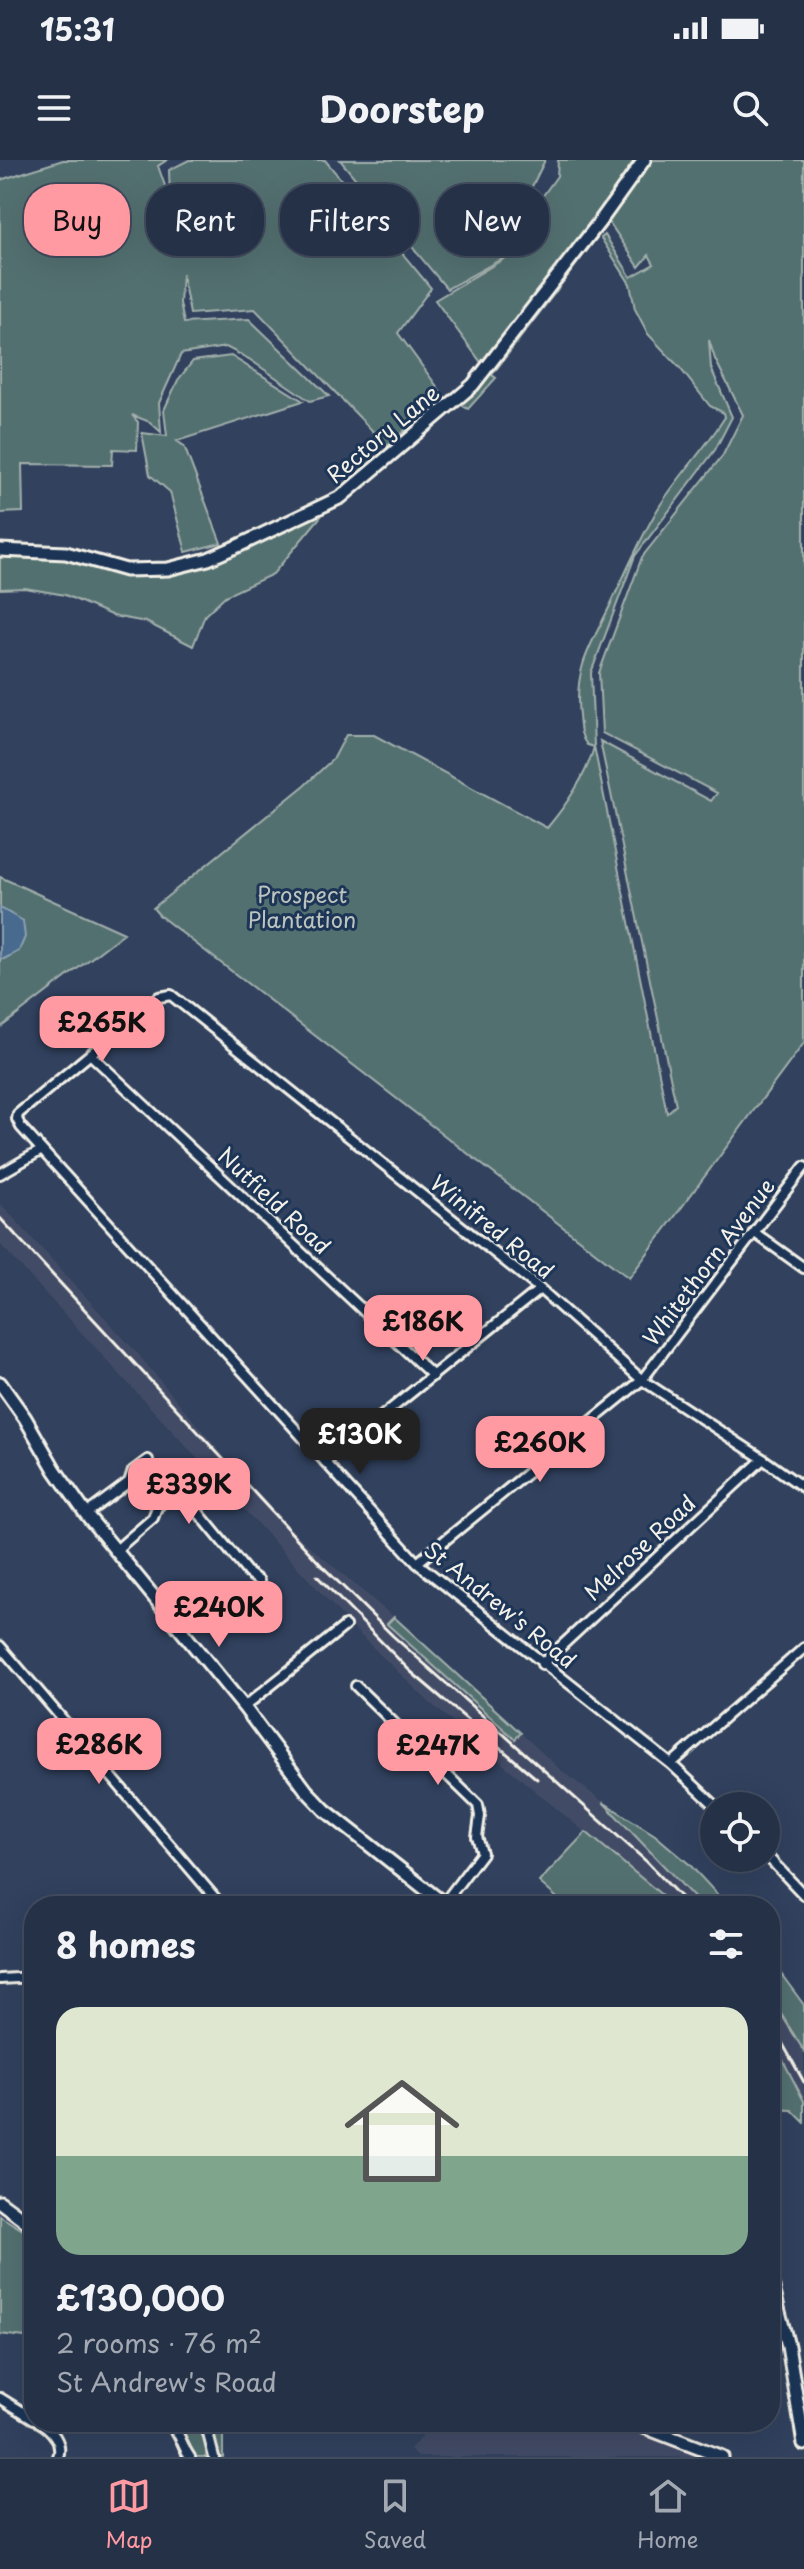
<!DOCTYPE html>
<html lang="en">
<head>
<meta charset="utf-8">
<style>
	:root { --surface:#253146; --page:#313d51; --text:#f1f3f6; --muted:#a3a9b3; --line:#424c5f; --accent:#ff9aa2 }
	body { margin:0; font-family:"Playpen Sans",sans-serif; background:var(--page); color:var(--text); height:100vh; display:flex; flex-direction:column; font-size:30px; white-space:nowrap }
	* { box-sizing:border-box; margin:0 }
	p { font-size:26px; color:var(--muted) }
	.icon { flex:none; width:44px; height:44px; fill:none; stroke:currentColor; stroke-width:2; stroke-linecap:round; stroke-linejoin:round }
	.map { position:relative; flex:1; overflow:hidden }
	.details { position:absolute; left:24px; top:1736px; width:756px; height:536px; display:flex; flex-direction:column; background:var(--surface); border-radius:32px; box-shadow:0 8px 32px #0002,0 0 0 2px var(--line) }
	.details>* { flex:none }
	.guide { position:absolute; left:24px; top:24px; width:756px; height:72px; display:flex; gap:16px }
	.fabs { position:absolute; left:700px; top:1632px; display:grid; gap:16px }
	.fabs a { display:grid; place-items:center; width:80px; height:80px; border-radius:50%; background:var(--surface); box-shadow:0 8px 32px #0002,0 0 0 2px var(--line); font-size:40px }
	.price { position:absolute; translate:-50% -68px; padding:0 18px; border-radius:16px; background:var(--accent); color:#111; font-size:26px; line-height:52px; filter:drop-shadow(0 2px 4px #0008) }
	.price::after { content:''; position:absolute; left:50%; top:48px; width:24px; height:18px; margin-left:-12px; background:inherit; clip-path:polygon(0 0,100% 0,50% 100%) }
	.price.active { background:#222; color:#fff }
	ul { padding:0; list-style:none }
	li { display:grid; align-content:center; gap:16px; height:424px; padding:0 32px }
	li+li { border-top:2px solid var(--line) }
	li span { display:grid; place-items:center; height:248px; border-radius:24px; color:#555 }
	li>.icon { margin-inline-start:auto }
	span .icon { width:144px; height:144px; fill:#fffc; stroke-width:1 }
	li b { font-size:34px }
	h2 { display:flex; justify-content:space-between; align-items:center; height:96px; padding:0 32px; font-size:34px }
	.pill { padding:0 28px; border-radius:32px; background:var(--surface); box-shadow:0 8px 32px #0002,0 0 0 2px var(--line); font-size:28px; line-height:72px }
	.pill.active { background:var(--accent); color:#111 }
	.status { display:flex; justify-content:space-between; align-items:center; height:56px; padding:0 40px; background:var(--surface); direction:ltr }
	.status svg { height:22px; fill:currentColor }
	header { display:flex; justify-content:space-between; align-items:center; height:104px; padding:0 32px; background:var(--surface); font-size:36px; font-weight:700 }
	.tab-bar { display:flex; justify-content:space-around; align-items:center; height:112px; border-top:2px solid var(--line); background:var(--surface); font-size:22px; color:var(--muted) }
	.tab-bar a { display:grid; justify-items:center; gap:4px }
	.tab-bar .active { color:var(--accent) }
	.map>svg:first-child { display:block }
	.built { fill:#434c66 }
	.green { fill:#527070; stroke:#a3b0ac; stroke-width:2; fill-rule:evenodd }
	.water { fill:#466a8e; stroke:#8ca0b2; stroke-width:2 }
	.lines { fill:none; stroke-linecap:round; stroke-linejoin:round }
	.street-casing { stroke:#f4f1e8; stroke-width:14 }
	.secondary-casing { stroke:#f4f1e8; stroke-width:17 }
	.street { stroke:#1d3557; stroke-width:8 }
	.secondary { stroke:#1d3557; stroke-width:11 }
	.rail { stroke:#f4f1e8; stroke-width:3 }
	.labels { text-anchor:middle; stroke-width:6; stroke-linejoin:round; paint-order:stroke }
	.street-label { font-size:22px; fill:#f4f1e8; stroke:#1d3557 }
	.park-label { font-size:22px; fill:#bbc4be; stroke:#1d3557 }
</style>
</head>
<body>
<div class="status"><b>15:31</b><svg viewBox="0 0 49 12"><path d="M0 12V9h3v3zM5 12V6h3v6zM10 12V3h3v9zM15 12V0h3v12zM26 1h20v11H26zM47 4h2v5h-2z"/></svg></div>
<header><svg class="icon" aria-label="menu" viewBox="0 0 24 24"><path d="M4 6h16M4 12h16M4 18h16"/></svg>Doorstep<svg class="icon" aria-label="search" viewBox="0 0 24 24"><circle cx="10" cy="10" r="6"/><path d="M15 15l6 6"/></svg></header>
<div class="map">
<svg width="804" height="2297" viewBox="0 0 804 2297">
	<rect width="100%" height="100%" fill="#31415e"/>
	<filter id="ink" filterUnits="userSpaceOnUse"><feTurbulence type="fractalNoise" baseFrequency=".0125" numOctaves="2"/><feDisplacementMap in="SourceGraphic" scale="16" xChannelSelector="R" yChannelSelector="G"/><feConvolveMatrix kernelMatrix="1 2 1 2 8 2 1 2 1" color-interpolation-filters="sRGB"/></filter>
	<g filter="url(#ink)">
		<!-- built -->
		<path class="built" d="M0,1043l137,150 95,113 70,74 101,85 158,145 42,32 99,104h-29l-244,-204 -73,-71 -356,-387z
			M770,1836l34,55v50l-34,-64z
			M434,2262h197l91,35h-304l-8,-7z"/>
		<!-- green -->
		<path class="green" d="M63,0h104l-9,6 12,34 -1,-30 20,-10h136l106,128 -33,45 46,63 -57,50 -132,-137 -65,5 -8,-40 -2,29 4,20 65,-4 80,77 -19,5 -61,-42 -23,-12 -45,7 -22,49 2,29 -11,-10 -18,-7 6,7 -1,28 -24,-1 -1,16 -90,-1 1,48 -23,1v-333z
			M340,0h205l-24,49 8,6 28,-39 1,-16h246v883l-175,235 -469,-362 -7,-8 152,-123 29,-27 12,-23h28l173,93c20,-24 39,-51 47,-81l-7,-2c-7,-9 -7,-18 -8,-29 -6,-53 16,-76 36,-121 14,-30 27,-60 44,-88 20,-32 46,-58 66,-90l-1,-4 -14,-7 -31,-39 -31,-33 -13,-25 -5,-25 -29,-46 4,-3 26,42 23,-13 -5,-9 -10,12 -30,-45 -117,153 4,3 -28,31 -10,-6 30,-31 -53,-72 97,-58 -85,47zM709,180l6,19 28,56 -20,40 -81,102 -43,116 3,60 115,60 -6,8 -111,-60 76,364 -9,8 -73,-367 -3,-73 44,-117 80,-106 17,-33 -21,-49z
			M231,196l72,45 -126,40 7,5 37,97 -35,9 -16,-60 -20,-17 -8,-42 25,3 -3,-26 14,-30 15,-19z
			M327,349l-54,65 -48,22 -20,19 -12,31 -47,-24 -33,-6 -48,-21 -40,-7 -25,1v-35l75,5 35,13 50,5 62,-18z
			M0,717l124,56 -124,95v-70l4,1 15,-9 4,-29 -23,-13z
			M394,1457l127,116 -6,6 -128,-115z
			M603,1642l52,33 34,29 39,42h-26z
			M586,1672l83,69 4,5h-107l-27,-24z
			M770,1799l34,46v46l-34,-55z
			M774,1883l30,58v21l-12,-12 -22,-1v-61z
			M0,2056l34,21 -3,17 3,11v80l-9,-8 -25,-3z
			M182,2262h41v35h-42z"/>
		<!-- water -->
		<path class="water" d="M0,748l23,13 2,16 -6,14 -15,8 -4,-1z"/>
		<g class="lines">
			<!-- street casing -->
			<g class="street-casing">
				<path id="street" d="M90,894l343,322
					M0,1014l42,-24
					M755,1073l49,35
					M325,1302l215,-173
					M86,1354l43,-32 4,-11 15,-11
					M116,1390l37,-32 4,-11 18,-15 10,4 63,77 11,8
					M417,1403l225,-183 162,-213
					M0,1486l222,260
					M542,1504l221,-205
					M356,1526l122,119 2,11 -3,21 5,16 -38,50
					M244,1547l101,-81
					M671,1604l133,-116
					M716,1646l-45,-42 -254,-201 -396,-436 -4,-8 1,-5 141,-117 12,-2 369,294 102,91 121,79 41,29
					M766,1695l38,40
					M0,1819l34,-2
					M0,2238l34,21
					M39,2262c13,7 24,21 19,35
					M156,2262c26,2 21,17 34,35
					M205,2262l9,35"/>
			</g>
			<!-- secondary casing -->
			<g class="secondary-casing">
				<path id="secondary" d="M0,390l66,3 60,17 42,-1 40,-10 32,-14 101,-48 132,-112 128,-165 43,-60
					M0,1223l25,35 30,52 31,44 158,193 62,83 19,20 122,96
					M0,2042l34,25
					M770,2117l18,69 16,98
					M631,2262l91,35"/>
			</g>
			<!-- street -->
			<use href="#street" class="street"/>
			<!-- secondary -->
			<use href="#secondary" class="secondary"/>
			<!-- rail -->
			<path class="rail" d="M0,1058l322,348 71,70 254,226 42,44
				M317,1416l93,95 127,108
				M770,1861l34,61"/>
		</g>
	</g>
	<g class="labels">
		<!-- street labels -->
		<g class="street-label">
			<text transform="translate(383 274) rotate(-40)" y="8">Rectory Lane</text>
			<text transform="translate(274 1041) rotate(43)" y="8">Nutfield Road</text>
			<text transform="translate(492 1067) rotate(39)" y="8">Winifred Road</text>
			<text transform="translate(709 1102) rotate(-53)" y="8">Whitethorn Avenue</text>
			<text transform="translate(640 1388) rotate(-43)" y="8">Melrose Road</text>
			<text transform="translate(500 1445) rotate(39)" y="8">St Andrew's Road</text>
		</g>
		<!-- park labels -->
		<g class="park-label">
			<text x="302" y="743">Prospect<tspan x="302" dy="25">Plantation</tspan></text>
		</g>
	</g>
</svg>
<div class="fabs">
<a><svg class="icon" aria-label="locate" viewBox="0 0 24 24"><circle cx="12" cy="12" r="6"/><path d="M12 2v4M12 18v4M2 12h4M18 12h4"/></svg></a>
</div>
<b class="price" style="left:102px;top:904px">£265K</b>
<b class="price" style="left:423px;top:1203px">£186K</b>
<b class="price active" style="left:360px;top:1316px">£130K</b>
<b class="price" style="left:540px;top:1324px">£260K</b>
<b class="price" style="left:189px;top:1366px">£339K</b>
<b class="price" style="left:219px;top:1489px">£240K</b>
<b class="price" style="left:99px;top:1626px">£286K</b>
<b class="price" style="left:438px;top:1627px">£247K</b>
<div class="guide">
<a class="pill active">Buy</a>
<a class="pill">Rent</a>
<a class="pill">Filters</a>
<a class="pill">New</a>
</div>
<section class="details">
<h2>8 homes<svg class="icon" aria-label="filters" viewBox="0 0 24 24"><path d="M4 7h16M4 17h16"/><circle cx="9" cy="7" r="2"/><circle cx="15" cy="17" r="2"/></svg></h2>
<ul>
<li><span style="background:linear-gradient(#dfe7d0 60%,#7fa58c 0)"><svg class="icon" aria-label="home" viewBox="0 0 24 24"><path d="M3 11l9-7 9 7M6 9v11h12V9"/></svg></span><div><b>£130,000</b><p>2 rooms · 76 m²</p><p>St Andrew's Road</p></div></li>
</ul>
</section>
</div>
<nav class="tab-bar">
<a class="active"><svg class="icon" aria-label="map" viewBox="0 0 24 24"><path d="M3 6l6-2 6 2 6-2v14l-6 2-6-2-6 2zM9 4v14M15 6v14"/></svg>Map</a>
<a><svg class="icon" aria-label="saved" viewBox="0 0 24 24"><path d="M7 4h10v16l-5-4-5 4z"/></svg>Saved</a>
<a><svg class="icon" aria-label="home" viewBox="0 0 24 24"><path d="M3 11l9-7 9 7M6 9v11h12V9"/></svg>Home</a>
</nav>
</body>
</html>
